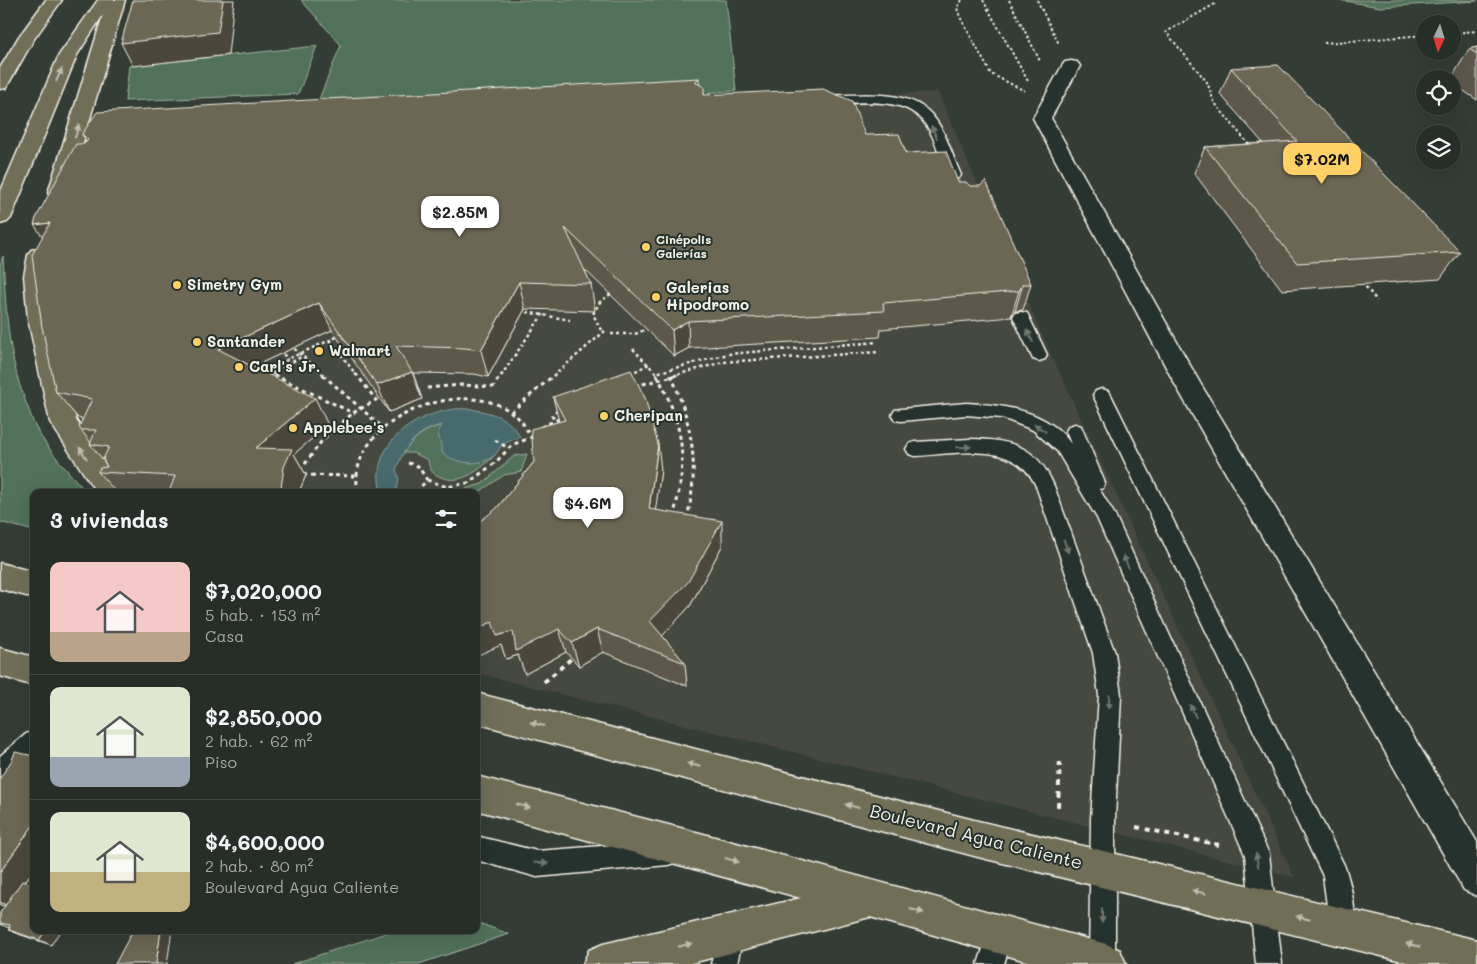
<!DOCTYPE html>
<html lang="es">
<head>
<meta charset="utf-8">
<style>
	:root { --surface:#272e28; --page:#2f3630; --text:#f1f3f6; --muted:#a4a8a8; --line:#434a45; --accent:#ffd166 }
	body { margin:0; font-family:Mali,sans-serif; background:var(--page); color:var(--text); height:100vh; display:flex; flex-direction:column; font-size:19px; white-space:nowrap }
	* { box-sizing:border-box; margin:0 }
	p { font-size:16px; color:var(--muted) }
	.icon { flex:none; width:28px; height:28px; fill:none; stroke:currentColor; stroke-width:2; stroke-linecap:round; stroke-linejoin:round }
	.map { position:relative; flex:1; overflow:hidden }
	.sheet { position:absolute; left:30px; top:489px; width:450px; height:445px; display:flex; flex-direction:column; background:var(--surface); border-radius:10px; box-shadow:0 5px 20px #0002,0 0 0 1px var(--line) }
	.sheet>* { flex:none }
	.needle { width:32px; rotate:184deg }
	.fabs { position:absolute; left:1416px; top:15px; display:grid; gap:10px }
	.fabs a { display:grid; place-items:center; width:45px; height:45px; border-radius:50%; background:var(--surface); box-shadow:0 5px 20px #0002,0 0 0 1px var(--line); font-size:25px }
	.price { position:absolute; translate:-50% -42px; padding:0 11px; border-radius:10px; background:#fff; color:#222; font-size:16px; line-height:32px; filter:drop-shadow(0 1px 2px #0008) }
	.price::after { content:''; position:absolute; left:50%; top:30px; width:15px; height:11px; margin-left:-8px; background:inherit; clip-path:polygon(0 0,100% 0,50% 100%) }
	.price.on { background:var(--accent); color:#111 }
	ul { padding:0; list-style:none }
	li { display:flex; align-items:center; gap:15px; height:125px; padding:0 20px }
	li+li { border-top:1px solid var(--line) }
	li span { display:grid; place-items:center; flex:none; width:140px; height:100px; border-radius:10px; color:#555 }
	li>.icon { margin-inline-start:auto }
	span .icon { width:60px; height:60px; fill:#fffc; stroke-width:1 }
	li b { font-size:21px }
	h2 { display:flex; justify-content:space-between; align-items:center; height:60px; padding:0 20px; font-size:21px }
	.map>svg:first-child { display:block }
	.built { fill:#45493f }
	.green { fill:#51715a; stroke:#a2b1a1 }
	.water { fill:#466a6c; stroke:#8ca09e }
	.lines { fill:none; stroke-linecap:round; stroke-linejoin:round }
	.service-casing { stroke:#f4f1e8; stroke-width:3 }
	.pedestrian-casing { stroke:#f4f1e8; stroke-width:3 }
	.primary-casing { stroke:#f4f1e8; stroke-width:3 }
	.path-far3 { stroke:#f4f1e8; stroke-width:2; stroke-dasharray:2.5 2.5; stroke-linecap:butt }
	.path-far2 { stroke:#f4f1e8; stroke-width:2.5; stroke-dasharray:3 3; stroke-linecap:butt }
	.path-far1 { stroke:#f4f1e8; stroke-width:3; stroke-dasharray:4 4; stroke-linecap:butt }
	.path { stroke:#f4f1e8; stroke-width:4; stroke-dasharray:5 5; stroke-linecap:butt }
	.service { fill:#26332d; fill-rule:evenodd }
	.pedestrian { fill:#26332d; fill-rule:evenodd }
	.primary { fill:#716e59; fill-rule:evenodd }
	.path-bridge-far1 { stroke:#f4f1e8; stroke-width:2.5; stroke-dasharray:3 3; stroke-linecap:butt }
	.path-bridge { stroke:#f4f1e8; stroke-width:3; stroke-dasharray:4 4; stroke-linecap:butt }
	.wall { fill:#5d5849; stroke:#f4f1e8 }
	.shaded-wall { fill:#4c473c; stroke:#f4f1e8 }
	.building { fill:#6c6655; stroke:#f4f1e8 }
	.oneway { fill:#c0bdaf }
	.oneway2 { fill:#6e766e }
	.poi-dot { fill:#ffd166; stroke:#26332d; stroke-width:2 }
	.labels { text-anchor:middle; stroke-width:4; stroke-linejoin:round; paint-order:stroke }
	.far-poi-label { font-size:12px; font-weight:bold; fill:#f4f1e8; stroke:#26332d; text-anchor:start }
	.poi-label { font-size:15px; font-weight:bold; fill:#f4f1e8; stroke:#26332d; text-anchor:start }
	.near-street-label { font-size:18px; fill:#f4f1e8; stroke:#26332d }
</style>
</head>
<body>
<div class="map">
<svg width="1477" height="964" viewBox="0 0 1477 964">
	<rect width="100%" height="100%" fill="#343d35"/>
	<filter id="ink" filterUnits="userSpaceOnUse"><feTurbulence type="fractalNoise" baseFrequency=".02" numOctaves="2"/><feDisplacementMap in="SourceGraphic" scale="10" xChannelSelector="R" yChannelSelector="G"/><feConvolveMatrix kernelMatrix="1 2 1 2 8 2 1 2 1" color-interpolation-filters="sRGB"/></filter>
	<g filter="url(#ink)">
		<!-- built -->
		<path class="built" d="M938,92l104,243 252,542 -818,-204v-181h-350l-9,-36h-18l-13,-36 -15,-3 -3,-167 791,-155z"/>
		<!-- green -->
		<path class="green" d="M301,0h425l10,91 -423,23 28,-69z
			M1339,0h138v1l-97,6z
			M317,46l-19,48 -173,7 4,-35z
			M3,256c3,52 4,98 23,147 4,8 6,18 10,25 13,24 33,44 50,64h-52v39l-34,-9v-257z
			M442,425l27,38 16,-2 10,-6c-14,14 -34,31 -54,22 -9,-3 -12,-8 -13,-17l-15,-7h-10c11,-15 21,-23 39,-28z
			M527,454l-6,18 -17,3 -28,19v-2h-43l24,-1 25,-7 32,-28z
			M476,922l33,12 -90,30h-127l103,-34h81z"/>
		<!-- water -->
		<path class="water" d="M472,409c20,4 38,8 48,28 -6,2 -13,5 -18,8 -3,3 -4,7 -7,10 -15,13 -38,8 -52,-1l-5,-21 4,-8c-25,5 -38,22 -46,45l3,9 -3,13h-15c-12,-44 28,-75 68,-82 7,-2 16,-1 23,-1z"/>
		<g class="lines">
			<!-- service casing -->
			<g class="service-casing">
				<path id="service" d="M847,95c27,-1 65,-3 85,20 14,16 20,41 29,60l-2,3h-10l-2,-3c-8,-18 -12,-42 -26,-56 -27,-30 -97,-8 -106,-19l6,-4z
					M1021,312l6,1 2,4 18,38 -2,4 -6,2 -6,-2 -2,-4 -18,-38 2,-4z
					M1102,389l6,2 3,4 233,470c7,17 15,56 8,72l-9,4 -9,-4 -4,-9 -7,-52 -230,-481 3,-4z
					M966,403c37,2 82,7 105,41l-5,-13 3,-5 6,-2 6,2 24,57 -2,5 -4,1 16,26 154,339 13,110h-26l-11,-109 -148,-337 -40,-67 -24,-21 -31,-12 -36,-3 -65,6 -6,-1 -3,-5 3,-5 6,-1z
					M970,439c41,1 67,6 84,47l61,167 6,42 -6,124v145h-26l2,-145 8,-124 -6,-42 -57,-167c-20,-47 -80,-32 -121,-30l-6,-2 -3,-5 3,-5 6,-2z
					M34,731v36l-2,6 -24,37 -8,4v-58l26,-22z
					M476,836l61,15 131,-10 9,3 3,9 -3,9 -9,3 -131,12 -61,-17z
					M1000,920l9,4 4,9 -9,31h-26l13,-40z
					M730,922l9,4 4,9 -6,29h-26l10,-38z"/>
			</g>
			<!-- pedestrian casing -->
			<g class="pedestrian-casing">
				<path id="pedestrian" d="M1071,61l6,1 3,4 -29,52 149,265 277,459v54l-13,-6 -288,-504 -143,-268 29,-52 3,-4z"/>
			</g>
			<!-- primary casing -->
			<g class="primary-casing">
				<path id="primary" d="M46,0h16l-28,39 -28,49 -6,1v-21l18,-30z
					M98,0h27l-57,193 -3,4 -7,2 -7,-2 -3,-4 55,-178 -26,40 -66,163 -4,4 -7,2v-31l59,-138z
					M39,248l8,2 3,5 -4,21 6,43 24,101 34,51 12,13 4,8h-30l-46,-70 -22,-103 -4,-43 4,-21 3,-5z
					M0,563l34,9v26l-34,-9z
					M0,648l34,9v29l-34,-10z
					M476,693l502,128 499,119v24h-63l-436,-107 -502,-134z
					M476,776l224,57 406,111 14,6 6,14h-89l-167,-47 -182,47h-105l6,-14 14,-6 198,-46 -325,-88z"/>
			</g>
			<!-- path-far3 -->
			<path class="path-far3" d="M962,0l-5,8 3,9 31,57 34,17
				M983,0l46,83
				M1009,0l31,61
				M1037,0l22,44
				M1215,4l-49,28 41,50 7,20 36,44
				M1452,33l25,-2
				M1324,43l101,-8"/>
			<!-- path-far2 -->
			<path class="path-far2" d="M1362,282l15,19
				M601,330l-8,-16 7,-12 12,-9
				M611,334h24l14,-6
				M290,345l35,31
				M633,349l23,24 72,-19 149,-12
				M266,376l37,-20
				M501,376l42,-62
				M553,376l52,-45
				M672,376l51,-14 156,-10"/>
			<!-- path-far1 -->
			<path class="path-far1" d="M323,375l60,53
				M671,375c21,49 29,90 16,143
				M266,376l3,-1
				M635,386l42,-11
				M427,388l34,-3 32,2 8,-12
				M511,412l43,-37
				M541,427l20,-9
				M495,440l13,8
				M408,463l10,3 9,14
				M305,464l18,-25 30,-26
				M303,475l52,1
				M358,492c-15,-72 109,-121 158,-76 7,5 11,15 16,22
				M416,492l11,-12 20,7 21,-4 27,-20 17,-18 20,-8
				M476,522l9,-3"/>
			<!-- path -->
			<path class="path" d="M544,682l28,-24
				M1058,807l2,-48
				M1136,827l83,18"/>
			<!-- service -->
			<use href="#service" class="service"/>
			<!-- pedestrian -->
			<use href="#pedestrian" class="pedestrian"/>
			<!-- primary -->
			<use href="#primary" class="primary"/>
			<!-- path-bridge-far1 -->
			<path class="path-bridge-far1" d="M521,311l49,9
				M330,340l27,36
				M279,350l9,9
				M271,373l6,3
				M656,373l1,3
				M630,374l19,-10
				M266,376l22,-17 51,-23"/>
			<!-- path-bridge -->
			<path class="path-bridge" d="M274,375l79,38 23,-13 -19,-25
				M657,375c28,54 31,85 16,143
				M266,376l2,-1
				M556,426l-4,-11 7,-6"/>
		</g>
		<!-- wall -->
		<path class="wall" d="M1477,47v53l-25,-17v-4h-1l18,-30z
			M1231,68l229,184 -20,27 -158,11 -88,-117 11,-26 58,-4 -43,-49z
			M699,84l5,11 161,40 41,18 52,29 73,102 -8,26 -8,1 -4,6 -130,12 -1,8 -191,11 -15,8 -90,-87 7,15 4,27 -70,-2 -37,68 -14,-3 -61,-1 9,26 -33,13 -57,-82 -80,37 76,58 -34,29 12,21 -7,17h-183l-18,-20 9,-5 -3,-6 -14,-17 1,-1 -10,-13 1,-11 -4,-1 -22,-26 -13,-155 41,-93 2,-3 -4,-7z
			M553,397l108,73 -6,40 67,36 -32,60 -28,30 23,27 2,23 -84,-34 -24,14 -13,-14 -41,22 -7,-19 -12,4 -5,-14 -4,-137 37,-46 25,-40z
			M34,756v113l-9,13 26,63 -30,-10 -12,-5v-2l-9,-4v-11l5,-7 -5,-1v-127z"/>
		<!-- shaded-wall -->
		<path class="shaded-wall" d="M223,0h11l-6,55 -95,11 -12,-23z
			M699,78l1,25 -5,-21z
			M50,223l3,28 -19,-26z
			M519,282l6,27 -37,68 -7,-27z
			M1023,284l-8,27 -4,6 8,-26z
			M319,303l13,27 -99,46 -15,-27z
			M688,321l1,27 -15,8 -2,-26z
			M412,372l10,27 -33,13 -12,-27z
			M315,398l13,27 -34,29 12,21 -7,17h-37l-6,-44z
			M658,444l3,26 -9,65 -3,-26z
			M722,521v25l-32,60 -36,39 -4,-24z
			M492,622l21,9 46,-2 7,23 -41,22 -7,-19 -12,4 -5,-14 -25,11v-27z
			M597,629l6,23 -24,14 -7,-23z
			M34,824v45l-26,37 -8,-4v-30z
			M46,930h15l-10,15 -12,-5z
			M161,930h11l-5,34h-11z"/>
		<!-- building -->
		<path class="building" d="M133,0h90l-5,32 -97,11z
			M1477,47v7l-8,-5z
			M1278,65l182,187 -163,11 -92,-116 92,-6 -66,-73z
			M699,78l-4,4 9,5v8l119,-6 29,12 13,34 34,-1 7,19 40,-2 12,31h8l4,4h10l6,-5 45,103h-8l-4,7 -136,12 1,8 -196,10 -16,9 -107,-102 26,56 -72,-2 -38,68 -16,-2 -69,-2 16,26 -35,13 -58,-82 -101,46 97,49 -59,50 36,1 -8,18 -3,21 -19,4h-93l6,-16 -77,-4 2,-4 7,-1 -4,-8 6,-12 -19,-3 6,-14h-15l-2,-3 13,-28 -36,-7 -14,-65 -10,-72 18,-32 -16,2 2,-7 40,-74h8l4,-4 -6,-6 15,-22z
			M631,370l14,28 13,46 -9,65 73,12 -34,61 -38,39 35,42 -88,-34 -25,14 -13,-14 -43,22 -3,-20 -16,5 -5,-14 -16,7v-106l7,-4 14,-11 37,-46 -3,-33 34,-9 -12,-23z
			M15,752l19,4v68l-34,48v-94l12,-18z
			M22,881l12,3v46h12l-7,10 -30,-10 1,-5 -10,-2v-10z
			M133,930h28l-5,34h-41z"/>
		<!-- one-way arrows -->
		<defs><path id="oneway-solid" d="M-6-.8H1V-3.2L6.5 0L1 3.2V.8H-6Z" transform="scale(1.25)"/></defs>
		<g class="oneway">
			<use href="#oneway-solid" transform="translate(59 75) rotate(-67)"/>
			<use href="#oneway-solid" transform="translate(77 131) rotate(-73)"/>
			<use href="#oneway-solid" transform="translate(83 453) rotate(-123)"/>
			<use href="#oneway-solid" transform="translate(537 724) rotate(-165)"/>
			<use href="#oneway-solid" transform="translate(694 765) rotate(-165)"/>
			<use href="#oneway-solid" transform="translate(523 806) rotate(14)"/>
			<use href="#oneway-solid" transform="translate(852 806) rotate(-165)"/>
			<use href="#oneway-solid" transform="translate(732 860) rotate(16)"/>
			<use href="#oneway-solid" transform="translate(1199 892) rotate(-166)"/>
			<use href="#oneway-solid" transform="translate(917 911) rotate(15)"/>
			<use href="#oneway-solid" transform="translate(1303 918) rotate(-166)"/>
			<use href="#oneway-solid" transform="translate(685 945) rotate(-13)"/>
			<use href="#oneway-solid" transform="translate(1413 945) rotate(-167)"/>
		</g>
		<g class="oneway2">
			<use href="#oneway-solid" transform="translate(934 132) rotate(-115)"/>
			<use href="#oneway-solid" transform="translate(1030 336) rotate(-115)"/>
			<use href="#oneway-solid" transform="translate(1040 428) rotate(-147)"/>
			<use href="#oneway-solid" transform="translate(964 447) rotate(-2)"/>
			<use href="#oneway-solid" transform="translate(1066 546) rotate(71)"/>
			<use href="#oneway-solid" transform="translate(1126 562) rotate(-114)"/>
			<use href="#oneway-solid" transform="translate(1109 702) rotate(92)"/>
			<use href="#oneway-solid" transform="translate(1193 711) rotate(-114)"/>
			<use href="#oneway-solid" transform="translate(1257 860) rotate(-100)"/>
			<use href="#oneway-solid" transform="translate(541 863) rotate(1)"/>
			<use href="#oneway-solid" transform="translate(1102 916) rotate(90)"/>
		</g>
	</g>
	<!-- markers -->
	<g class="poi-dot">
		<circle cx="646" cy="247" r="5"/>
		<circle cx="177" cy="285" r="5"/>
		<circle cx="656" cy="297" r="5"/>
		<circle cx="197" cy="342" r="5"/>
		<circle cx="319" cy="351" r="5"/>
		<circle cx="239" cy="367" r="5"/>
		<circle cx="604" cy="416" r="5"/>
		<circle cx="293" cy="428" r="5"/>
	</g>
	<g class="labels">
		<!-- far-poi labels -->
		<g class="far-poi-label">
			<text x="656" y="244">Cinépolis<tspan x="656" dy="14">Galerías</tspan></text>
		</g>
		<!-- poi labels -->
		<g class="poi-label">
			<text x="187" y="290">Simetry Gym</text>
			<text x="666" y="293">Galerias<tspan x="666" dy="17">Hipodromo</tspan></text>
			<text x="207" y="347">Santander</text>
			<text x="329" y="356">Walmart</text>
			<text x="249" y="372">Carl's Jr.</text>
			<text x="614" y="421">Cheripan</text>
			<text x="303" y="433">Applebee's</text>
		</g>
		<!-- near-street labels -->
		<g class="near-street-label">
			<text transform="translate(976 837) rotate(14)" y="6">Boulevard Agua Caliente</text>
		</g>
	</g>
</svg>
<div class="fabs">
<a><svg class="needle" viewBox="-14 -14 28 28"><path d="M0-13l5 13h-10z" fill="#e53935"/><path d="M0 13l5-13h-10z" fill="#a4a8a8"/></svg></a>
<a><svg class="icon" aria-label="locate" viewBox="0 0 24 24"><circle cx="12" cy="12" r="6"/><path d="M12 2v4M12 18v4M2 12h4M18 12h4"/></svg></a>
<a><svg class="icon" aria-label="layers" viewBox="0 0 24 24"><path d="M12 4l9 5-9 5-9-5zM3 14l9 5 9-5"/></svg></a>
</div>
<b class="price on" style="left:1322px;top:185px">$7.02M</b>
<b class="price" style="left:460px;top:238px">$2.85M</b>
<b class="price" style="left:588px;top:529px">$4.6M</b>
<section class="sheet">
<h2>3 viviendas<svg class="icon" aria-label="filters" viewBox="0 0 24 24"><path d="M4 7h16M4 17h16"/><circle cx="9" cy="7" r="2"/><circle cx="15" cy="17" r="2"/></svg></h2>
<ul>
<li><span style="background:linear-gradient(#f6c9c9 70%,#b9a48a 0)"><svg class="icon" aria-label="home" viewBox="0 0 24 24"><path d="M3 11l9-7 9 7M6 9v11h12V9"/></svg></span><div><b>$7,020,000</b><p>5 hab. · 153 m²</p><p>Casa</p></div></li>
<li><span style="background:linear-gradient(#dfe7d0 70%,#9aa5b1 0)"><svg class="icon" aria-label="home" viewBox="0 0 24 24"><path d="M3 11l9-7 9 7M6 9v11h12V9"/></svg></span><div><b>$2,850,000</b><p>2 hab. · 62 m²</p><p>Piso</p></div></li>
<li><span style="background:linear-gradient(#dfe7d0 60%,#c2b280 0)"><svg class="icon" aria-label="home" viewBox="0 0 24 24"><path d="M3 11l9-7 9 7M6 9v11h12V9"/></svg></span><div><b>$4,600,000</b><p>2 hab. · 80 m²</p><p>Boulevard Agua Caliente</p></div></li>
</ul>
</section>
</div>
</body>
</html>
